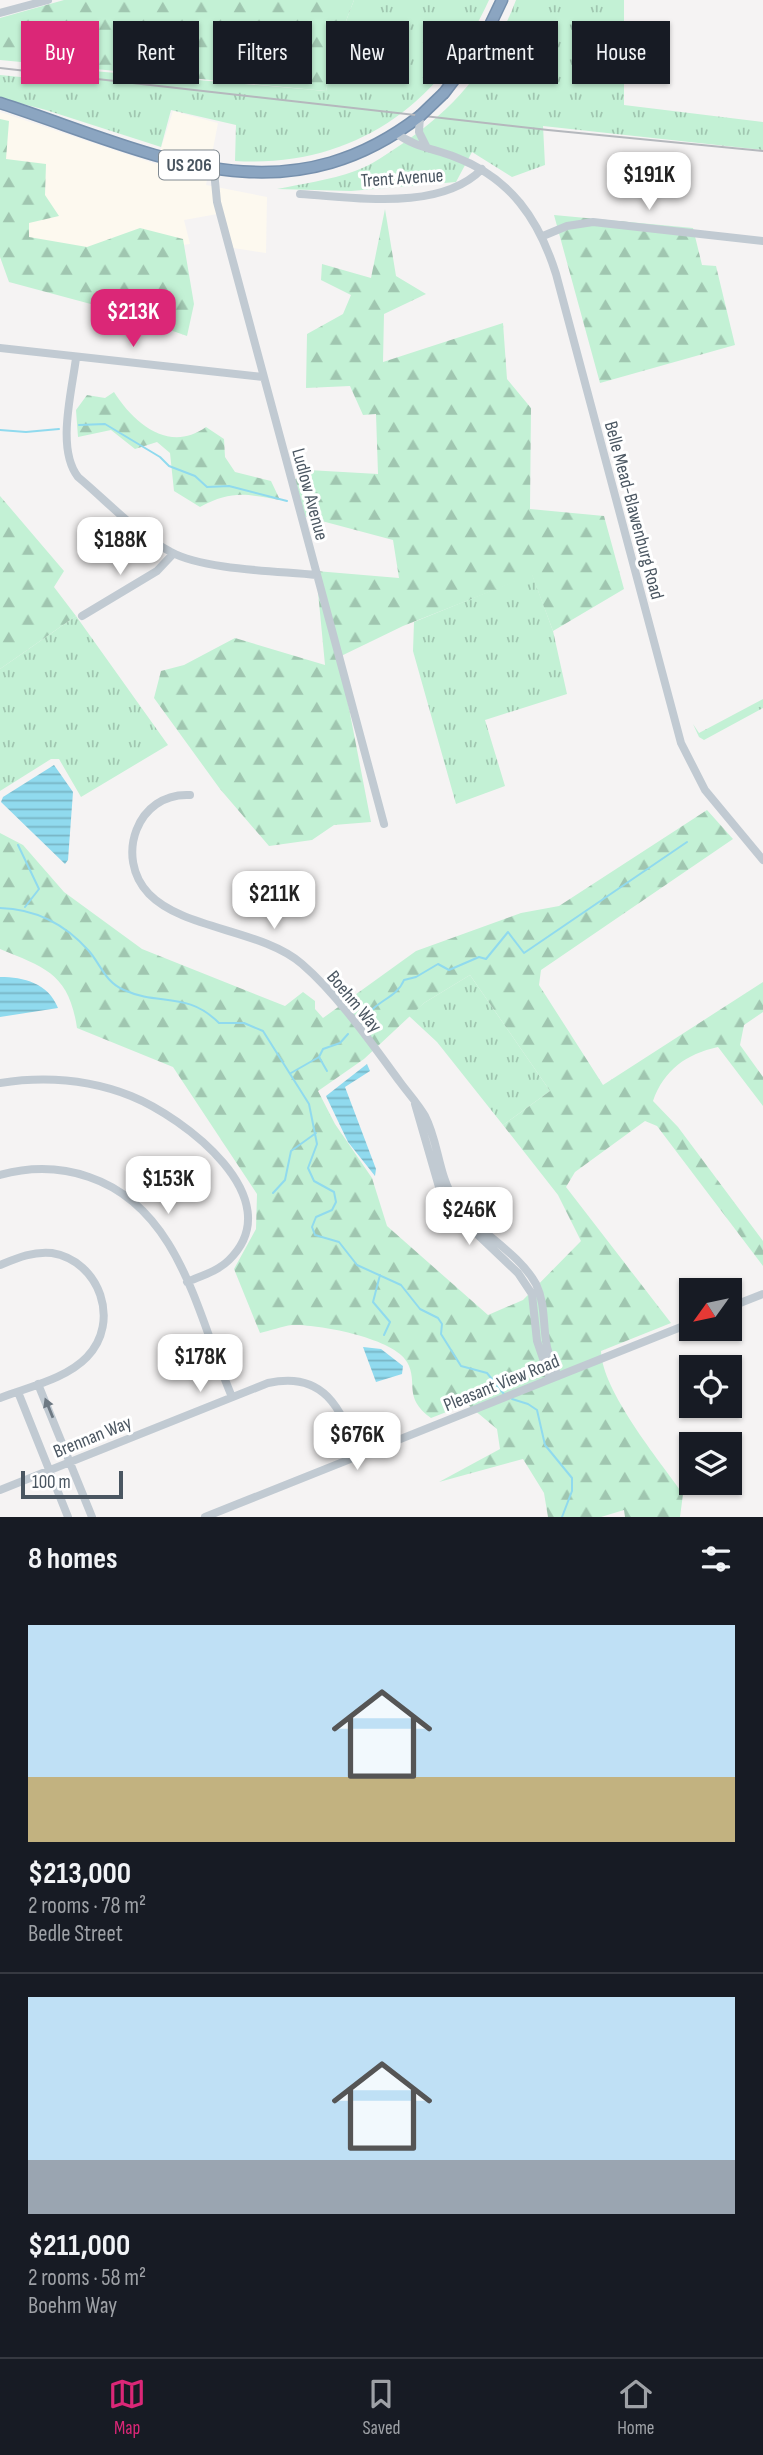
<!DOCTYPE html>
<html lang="en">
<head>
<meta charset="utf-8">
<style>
	:root { --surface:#171b24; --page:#20242c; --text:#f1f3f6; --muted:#9ea1a6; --line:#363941; --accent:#db2777 }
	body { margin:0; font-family:"Sofia Sans Condensed",sans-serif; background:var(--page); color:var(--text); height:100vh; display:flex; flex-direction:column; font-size:26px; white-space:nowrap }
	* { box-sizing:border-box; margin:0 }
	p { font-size:23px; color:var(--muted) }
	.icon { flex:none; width:38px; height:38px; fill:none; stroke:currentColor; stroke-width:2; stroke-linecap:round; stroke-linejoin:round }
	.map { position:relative; height:1517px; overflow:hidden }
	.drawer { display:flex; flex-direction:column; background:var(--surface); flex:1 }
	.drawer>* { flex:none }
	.top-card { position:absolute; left:21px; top:21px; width:721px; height:63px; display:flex; gap:14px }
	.needle { width:46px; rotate:237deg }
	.buttons { position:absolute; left:679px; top:1278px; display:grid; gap:14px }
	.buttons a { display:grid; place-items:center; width:63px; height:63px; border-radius:0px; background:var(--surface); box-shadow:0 2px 5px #0004; font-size:35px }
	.scale { position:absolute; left:21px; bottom:18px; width:102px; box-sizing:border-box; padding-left:7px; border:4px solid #4a5661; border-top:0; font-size:19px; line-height:24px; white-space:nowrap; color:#4a5661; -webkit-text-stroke:5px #fff; paint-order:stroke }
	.price { position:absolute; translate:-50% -60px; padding:0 16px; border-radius:14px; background:#fff; color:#222; font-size:23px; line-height:46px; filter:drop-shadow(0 2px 4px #0008) }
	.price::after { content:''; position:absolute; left:50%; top:42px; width:21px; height:16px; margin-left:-10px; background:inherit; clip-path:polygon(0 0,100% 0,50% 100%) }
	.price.current { background:var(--accent); color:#fff }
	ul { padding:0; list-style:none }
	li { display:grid; align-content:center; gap:14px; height:371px; padding:0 28px }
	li+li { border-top:2px solid var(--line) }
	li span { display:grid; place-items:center; height:217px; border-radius:0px; color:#555 }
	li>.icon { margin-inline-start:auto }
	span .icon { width:126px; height:126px; fill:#fffc; stroke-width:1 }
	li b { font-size:30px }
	h2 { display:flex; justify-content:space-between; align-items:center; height:84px; padding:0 28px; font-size:30px }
	.chip { padding:0 24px; border-radius:0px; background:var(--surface); box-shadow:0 2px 5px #0004; font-size:24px; line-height:63px }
	.chip.current { background:var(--accent); color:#fff }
	.tab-bar { display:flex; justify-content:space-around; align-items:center; height:98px; border-top:2px solid var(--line); background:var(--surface); font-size:19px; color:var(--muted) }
	.tab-bar a { display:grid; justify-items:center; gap:4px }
	.tab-bar .current { color:var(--accent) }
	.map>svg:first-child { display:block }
	.commercial { fill:#fdf9ef }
	.grass { fill:url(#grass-tufts) }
	.forest { fill:url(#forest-firs); fill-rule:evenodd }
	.water { fill:url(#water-rules) }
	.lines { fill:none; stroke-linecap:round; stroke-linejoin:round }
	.stream { stroke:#90daee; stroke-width:2 }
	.highway-casing { stroke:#7690ad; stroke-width:13 }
	.minor { stroke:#c1cad2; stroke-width:8 }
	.highway { stroke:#8ba5c1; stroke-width:10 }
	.rail { stroke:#b5b8bd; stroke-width:2 }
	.highway-bridge-casing { stroke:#7690ad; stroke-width:13; stroke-linecap:butt }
	.highway-bridge { stroke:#8ba5c1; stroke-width:10 }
	.oneway { fill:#6e7983 }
	.labels { text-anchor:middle; stroke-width:6; stroke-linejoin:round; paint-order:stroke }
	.shield { fill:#fff; stroke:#808990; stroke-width:2 }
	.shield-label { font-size:18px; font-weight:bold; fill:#4a5661 }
	.street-label { font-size:19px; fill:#4a5661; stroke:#fff }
</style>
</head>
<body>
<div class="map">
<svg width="763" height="1517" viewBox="0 0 763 1517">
	<defs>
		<pattern id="grass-tufts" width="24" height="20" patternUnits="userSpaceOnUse" patternTransform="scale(1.75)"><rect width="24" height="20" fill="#c3f1d5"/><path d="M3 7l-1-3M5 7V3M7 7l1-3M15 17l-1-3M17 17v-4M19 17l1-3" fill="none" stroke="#a0c6b0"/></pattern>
		<pattern id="forest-firs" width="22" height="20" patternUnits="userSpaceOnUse" patternTransform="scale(1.75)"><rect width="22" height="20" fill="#c3f1d5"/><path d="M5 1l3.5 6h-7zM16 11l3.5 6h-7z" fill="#a0c6b0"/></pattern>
		<pattern id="water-rules" width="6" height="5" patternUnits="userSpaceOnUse" patternTransform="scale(1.75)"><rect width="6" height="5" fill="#90daee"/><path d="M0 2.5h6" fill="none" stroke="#78b4c4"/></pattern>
	</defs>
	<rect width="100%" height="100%" fill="#f5f3f3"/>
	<!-- commercial -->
	<path class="commercial" d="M173,111l45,12 -12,62 61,12 -1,56 -33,-5 -10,-35 -39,7 6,24 -22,3 -76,5 -66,-13 -26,-71v-56l156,52z"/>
	<!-- grass -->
	<path class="grass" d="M354,0h135c-48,105 -136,168 -254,161l1,-36 -65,-15 -10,37 -115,-37 -46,-12v-23l82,8 11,-12 233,20 6,-33z
		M516,0h108v105l139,17v28l-220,-24 2,39 -33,12 -40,-25 -16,30 -105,9 -74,-2c25,-5 53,-9 78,-18 17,-6 32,-17 47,-27 57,-39 89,-79 114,-144z
		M532,574l21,57 14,63 -82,26 20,66 -49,18 -43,-153 1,-29z
		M76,616l92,129 -87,52 -22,-38h-8l-51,32v-122z
		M763,699v9l-59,32 -5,-3 -6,-13 6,9z
		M470,975l80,116 -47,34 -66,-83 -28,-26 15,-13z"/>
	<!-- forest -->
	<path class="forest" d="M64,0h290l-22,58 -6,33 -326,-31v-42z
		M0,119l9,2 -3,38 40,5 -1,31 14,21 -30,7v14l58,10 53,-19 43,11 11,65 -7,32 -74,-26 -104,-28 -9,-25z
		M385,209l11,67 30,18 -42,20 -1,48 120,-39 4,56 24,29 -1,101 74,7 20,73 -71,42 -21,-56 -129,51 -64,31 32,165 -37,3 -22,15 -43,6 -49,-57 -66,-91 7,-27 23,-6 51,-27 90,27 -9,-94 83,7 -6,-38 -90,-24 -10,-35 15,-11 70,4 -2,-60 -13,1 -13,-29 -44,2 1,-54 36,-20 8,-19 -30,-15 1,-16 49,14z
		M554,215l139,13 9,37 14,1 19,79 -135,38z
		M114,392c21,33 56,61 92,35l18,12 1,18 10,15 36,9 9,19c-34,-6 -48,-10 -80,7l-26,-16 -4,-38 -13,-11 -22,7 -24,-19 -33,7 -2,-27 11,-15 18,3z
		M0,496l64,75 -10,16 22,29 -76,53z
		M707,810l26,29 -192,131 -2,15 64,100 160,-103v30l-19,13 -4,20 23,32v29l-45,-59c-32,7 -54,23 -65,54l25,26 85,114v25l-106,-140 -12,-5 -70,51 -9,15 105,136 -70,28c1,40 58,109 82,143l-3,23h-55l-1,-7 -23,7h-53l-4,-24 -21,-34 -84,23 61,-33 -3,-20 -30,-25 -36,14c-29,-21 -12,-35 -24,-56 -13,-24 -89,-38 -115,-37 -10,1 -22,6 -32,8l-26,-64 22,-40 1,-35 -84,-127 -96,-39c-8,-54 -31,-60 -77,-79v-116l23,12 41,47 78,57 143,57 18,-14 12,9v8l8,9 93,-67 105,-38 38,-7zM470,975l80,116 -47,34 55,70 23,46 -58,59 -35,15 -101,-89 -15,-48 -37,-54 -17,-33 46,-32 60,-56z"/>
	<!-- water -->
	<path class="water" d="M54,765l19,27 -5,68 -3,4 -64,-62 2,-5z
		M0,977c24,0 48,6 58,31l-58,9z
		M367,1064l3,7 -25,16 31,82 -1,7 -27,-34 -22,-46z
		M363,1347l18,2 22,17 -1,8 -26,8z"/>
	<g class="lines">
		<!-- stream -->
		<path class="stream" d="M79,425l26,-1 55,33 9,9 26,10 12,11 22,-1 58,15
			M0,430l26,2 33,-3
			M18,845l21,44 -14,18
			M0,908c36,1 65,16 89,43 12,14 16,31 35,39 35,16 63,1 95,33h25l19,8 46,73 8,40 -9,24 6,13 20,11 2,10 -4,8 -16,7 -4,10 3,8 24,7 18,23 44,20 19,24 18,9 4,6 -1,10 20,32 26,7 17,21
			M365,1022c6,-21 31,-22 39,-42l12,-3 22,-13 11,6 30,-13 7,2 22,-27 16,21 163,-111
			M319,1057l8,14
			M291,1073l28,-16 4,-8 17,-6 8,-9
			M273,1193l12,-13 6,-29 25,-18
			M380,1275l-7,27 17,20 -6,13
			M512,1399l16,5 9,6 8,35 27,33v13l-10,26"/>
		<!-- highway casing -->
		<g class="highway-casing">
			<path id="highway" d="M444,93l37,-49 21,-44
				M0,103c146,47 279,122 420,13"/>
		</g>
		<!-- minor -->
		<path class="minor" d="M0,13l48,-13
			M420,116l-1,16 8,16
			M396,133c18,14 39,16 59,24 56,21 84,63 101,117l125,469 24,47 58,70
			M214,171l3,31 167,622
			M300,194c55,3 140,18 182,-25
			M543,236l24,-10 26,-4 170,19
			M0,348l263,29
			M76,358c-4,33 -20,91 2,119 30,25 59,57 93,75 33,18 107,19 145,23
			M82,616l75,-45 16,-17
			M190,795c-53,-3 -76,63 -41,99 35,36 112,35 153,70 36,31 70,80 98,118 8,11 19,23 25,34 14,27 13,59 30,85 22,32 62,49 81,83 9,19 7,37 10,57 1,12 7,24 12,35
			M0,1083c45,-7 88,-4 131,13 52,21 161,102 98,164 -11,11 -28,16 -42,22
			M415,1104l26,90 14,19 63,60 14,21 5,47 13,38
			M0,1175c29,-8 60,-8 89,2 92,31 109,141 143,220
			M0,1265c17,-7 33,-14 52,-12 48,8 69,69 35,104 -21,22 -59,30 -87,41
			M730,1307l33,-13
			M38,1384l54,133
			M18,1392l50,125
			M0,1490l268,-107c58,-13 73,28 91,72
			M205,1517l486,-194"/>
		<!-- highway -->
		<use href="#highway" class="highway"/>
		<!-- rail -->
		<path class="rail" d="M0,68l548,62 215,21"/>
		<!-- highway-bridge casing -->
		<g class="highway-bridge-casing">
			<path id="highway-bridge" d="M420,116l24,-23"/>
		</g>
		<!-- highway-bridge -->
		<use href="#highway-bridge" class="highway-bridge"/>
	</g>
	<!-- one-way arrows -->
	<defs><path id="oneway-solid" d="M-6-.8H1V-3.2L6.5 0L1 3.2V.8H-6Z" transform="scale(1.75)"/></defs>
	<use class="oneway" href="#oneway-solid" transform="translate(49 1408) rotate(-112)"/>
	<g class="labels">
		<!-- shield labels -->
		<rect class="shield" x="159" y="150.5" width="60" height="29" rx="5"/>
		<g class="shield-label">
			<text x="189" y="171">US 206</text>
		</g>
		<!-- street labels -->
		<g class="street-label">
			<text transform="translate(402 177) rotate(-4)" y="7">Trent Avenue</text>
			<text transform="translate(311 494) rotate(75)" y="7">Ludlow Avenue</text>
			<text transform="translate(635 510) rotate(75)" y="7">Belle Mead-Blawenburg Road</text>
			<text transform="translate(355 1001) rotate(50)" y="7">Boehm Way</text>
			<text transform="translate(501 1382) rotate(-22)" y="7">Pleasant View Road</text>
			<text transform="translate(92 1436) rotate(-22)" y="7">Brennan Way</text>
		</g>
	</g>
</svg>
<div class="buttons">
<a><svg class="needle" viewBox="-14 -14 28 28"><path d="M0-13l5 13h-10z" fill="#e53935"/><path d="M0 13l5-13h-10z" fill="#9ea1a6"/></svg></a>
<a><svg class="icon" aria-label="locate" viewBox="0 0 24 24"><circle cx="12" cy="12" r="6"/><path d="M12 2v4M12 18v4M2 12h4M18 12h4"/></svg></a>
<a><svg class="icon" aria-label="layers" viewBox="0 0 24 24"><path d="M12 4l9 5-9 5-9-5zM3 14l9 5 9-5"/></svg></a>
</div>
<div class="scale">100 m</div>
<b class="price" style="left:649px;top:212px">$191K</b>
<b class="price current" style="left:133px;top:349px">$213K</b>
<b class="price" style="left:120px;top:577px">$188K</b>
<b class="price" style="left:274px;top:931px">$211K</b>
<b class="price" style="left:168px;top:1216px">$153K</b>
<b class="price" style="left:469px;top:1247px">$246K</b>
<b class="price" style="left:200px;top:1394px">$178K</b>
<b class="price" style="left:357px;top:1472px">$676K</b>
<div class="top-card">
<a class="chip current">Buy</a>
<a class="chip">Rent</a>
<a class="chip">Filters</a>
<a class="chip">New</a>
<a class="chip">Apartment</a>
<a class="chip">House</a>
</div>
</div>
<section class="drawer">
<h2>8 homes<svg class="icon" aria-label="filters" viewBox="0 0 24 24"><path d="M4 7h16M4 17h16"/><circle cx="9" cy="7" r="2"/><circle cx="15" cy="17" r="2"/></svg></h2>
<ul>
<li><span style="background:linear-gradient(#bfe0f5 70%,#c2b280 0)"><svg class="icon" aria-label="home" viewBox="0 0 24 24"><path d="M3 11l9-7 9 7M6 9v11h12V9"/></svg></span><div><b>$213,000</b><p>2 rooms · 78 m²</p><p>Bedle Street</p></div></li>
<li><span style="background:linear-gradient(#bfe0f5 75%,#9aa5b1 0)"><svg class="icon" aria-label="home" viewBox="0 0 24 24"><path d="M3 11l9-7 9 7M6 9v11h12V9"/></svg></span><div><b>$211,000</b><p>2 rooms · 58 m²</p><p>Boehm Way</p></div></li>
</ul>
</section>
<nav class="tab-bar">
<a class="current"><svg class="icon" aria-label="map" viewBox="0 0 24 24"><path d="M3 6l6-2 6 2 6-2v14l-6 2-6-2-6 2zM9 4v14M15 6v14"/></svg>Map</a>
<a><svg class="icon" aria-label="saved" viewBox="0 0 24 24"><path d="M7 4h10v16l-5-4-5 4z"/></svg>Saved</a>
<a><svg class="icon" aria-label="home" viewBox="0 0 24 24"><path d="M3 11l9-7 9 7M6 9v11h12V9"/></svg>Home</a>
</nav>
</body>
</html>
